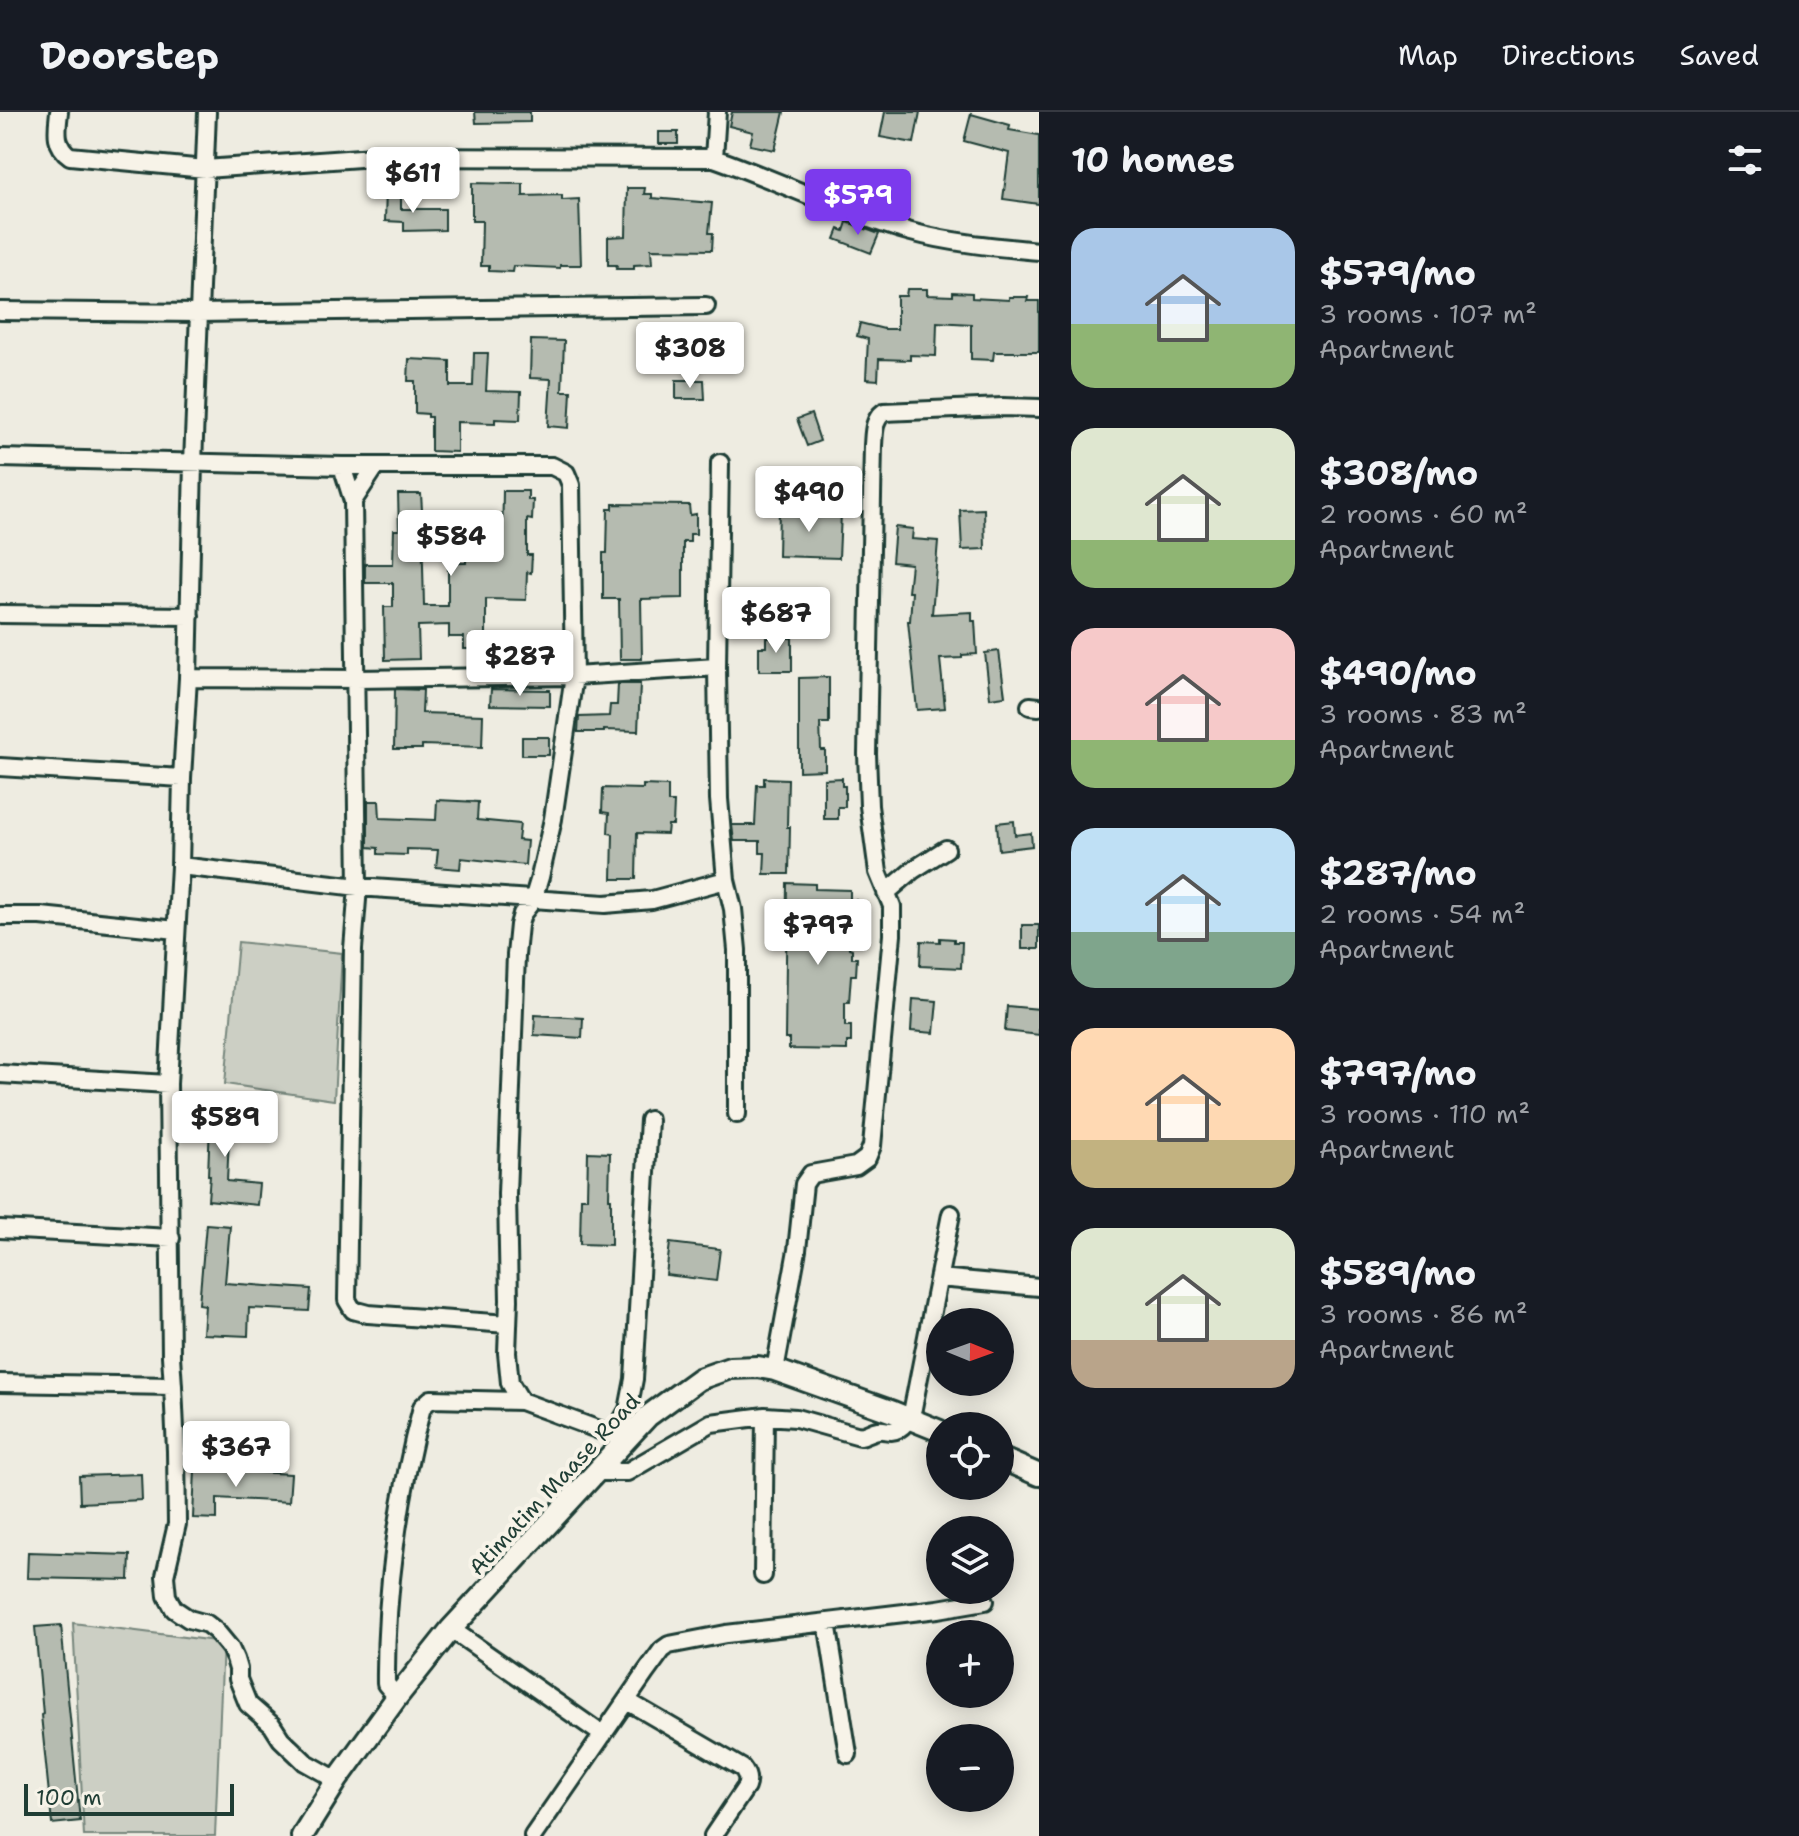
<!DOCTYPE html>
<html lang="en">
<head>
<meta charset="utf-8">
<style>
	:root { --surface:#171b24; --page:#242831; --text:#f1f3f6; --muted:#9ea1a6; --line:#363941; --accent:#7c3aed }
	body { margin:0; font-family:"Shantell Sans",sans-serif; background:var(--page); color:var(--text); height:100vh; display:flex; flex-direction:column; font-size:30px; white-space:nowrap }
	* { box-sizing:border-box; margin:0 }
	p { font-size:26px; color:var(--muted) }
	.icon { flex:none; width:44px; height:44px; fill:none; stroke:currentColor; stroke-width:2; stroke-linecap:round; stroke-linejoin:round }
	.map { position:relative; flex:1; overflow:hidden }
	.details { display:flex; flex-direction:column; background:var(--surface); width:760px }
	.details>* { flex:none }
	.needle { width:52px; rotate:91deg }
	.tools { position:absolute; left:926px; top:1196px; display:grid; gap:16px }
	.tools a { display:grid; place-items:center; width:88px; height:88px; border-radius:50%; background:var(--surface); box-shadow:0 4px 20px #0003; font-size:40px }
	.scale { position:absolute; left:24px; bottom:20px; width:210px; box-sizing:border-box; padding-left:8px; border:4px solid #1f3d34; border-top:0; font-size:22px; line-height:28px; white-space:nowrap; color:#1f3d34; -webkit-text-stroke:6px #f7f3e8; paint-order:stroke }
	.price { position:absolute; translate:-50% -68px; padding:0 18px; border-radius:8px; background:#fff; color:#222; font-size:26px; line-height:52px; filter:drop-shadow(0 2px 4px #0008) }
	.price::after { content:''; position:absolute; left:50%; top:48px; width:24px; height:18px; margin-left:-12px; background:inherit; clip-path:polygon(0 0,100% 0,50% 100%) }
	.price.on { background:var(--accent); color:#fff }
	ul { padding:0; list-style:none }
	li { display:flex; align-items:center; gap:24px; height:200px; padding:0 32px }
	li span { display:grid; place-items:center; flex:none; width:224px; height:160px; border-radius:24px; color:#555 }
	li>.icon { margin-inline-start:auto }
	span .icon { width:96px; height:96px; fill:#fffc; stroke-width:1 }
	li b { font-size:34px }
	h2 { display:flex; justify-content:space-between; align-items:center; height:96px; padding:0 32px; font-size:34px }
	header { display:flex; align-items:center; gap:48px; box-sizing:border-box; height:112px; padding:0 40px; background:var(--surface); border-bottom:2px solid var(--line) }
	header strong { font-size:38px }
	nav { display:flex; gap:44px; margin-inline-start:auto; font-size:28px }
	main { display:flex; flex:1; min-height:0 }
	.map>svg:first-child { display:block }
	.green { fill:#cccfc4; stroke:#76867c; stroke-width:2 }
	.building { fill:#b5bbb0; stroke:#1f3d34; stroke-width:2 }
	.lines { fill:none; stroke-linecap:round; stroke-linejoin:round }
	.minor-casing { stroke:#1f3d34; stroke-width:22 }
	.major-casing { stroke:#1f3d34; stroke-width:26 }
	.minor { stroke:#f7f3e8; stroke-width:16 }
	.major { stroke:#f7f3e8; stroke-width:20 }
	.labels { text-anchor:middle; stroke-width:8; stroke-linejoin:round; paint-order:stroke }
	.street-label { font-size:22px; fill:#1f3d34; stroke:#f7f3e8 }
</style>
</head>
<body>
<header>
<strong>Doorstep</strong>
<nav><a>Map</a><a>Directions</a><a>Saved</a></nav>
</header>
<main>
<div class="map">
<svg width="1039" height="1724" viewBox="0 0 1039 1724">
	<rect width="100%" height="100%" fill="#eeece1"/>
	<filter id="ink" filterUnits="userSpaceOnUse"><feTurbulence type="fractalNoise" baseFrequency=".0125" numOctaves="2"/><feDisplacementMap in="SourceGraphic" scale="16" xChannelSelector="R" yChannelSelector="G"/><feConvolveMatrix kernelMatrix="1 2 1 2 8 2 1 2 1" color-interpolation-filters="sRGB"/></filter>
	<g filter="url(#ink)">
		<!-- green -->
		<path class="green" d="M238,830l104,11 -8,147 -109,-16z
			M73,1511l150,19 -8,194h-131z"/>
		<!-- building -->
		<path class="building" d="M475,0h55v10l-54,1z
			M732,0h52l-9,38 -25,-5 3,-13 -24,-6z
			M885,0h35l-6,31 -34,-6z
			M971,2l39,11 -1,5 30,5v69l-36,-5 6,-46 -45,-12z
			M659,20h19v12h-19z
			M472,71l51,1v12l39,-1v5l17,-1 2,66h-21v3l-47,-2 -1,6 -23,-1v-5h-8l1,-45h-10z
			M627,76h18l-1,6h8v4l60,5 -3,30h4l-1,17 -61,-1 1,15 -18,1v4h-18l1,-4h-9v-28l18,-1z
			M386,77h15v20h44v21l-41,1v-9l-19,-1z
			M847,110l32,12 -8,19 -36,-14 4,-10 5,2z
			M907,177h20v6l26,1v-4l19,1v5l37,2v-3h19l-1,4h12v51h-45l-1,8 -22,-1v-35l-34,-2 -1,34 -26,-1v5l-31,-1 -1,21 -12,-1 2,-40 -11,-3 3,-13 24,6h13v-33h9z
			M531,228l33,1 -2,50h9l-2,37 -21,-2 3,-47 -21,-1z
			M474,241h14l-2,38 35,1 -1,28 -25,-1v4l-38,-1v30l-26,-1v-34h-3v-3l-13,-1v-32h-7l1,-22 41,2v25h23z
			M676,268h28l1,19h-29z
			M811,302l9,27 -13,5 -10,-27z
			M503,379h25v9h5l-1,20 -5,-1v36h5l-1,18 -4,-1 -1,28 -40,-1v39h-8v11h-14v-12h-15v-12l-31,1 1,33 -34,1 -1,-53h9v-24h-28v-19h28l1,-34h5l-1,-36h23l1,16 8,1v15h-8l2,80h24v-43h18v-9h31v-9h5z
			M613,392l76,1 1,10 6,-1v20h-6v8h-7v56l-42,1 1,60h-22l-1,-60h-16v-46h4l1,-44h5z
			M779,396h21v3l41,2 -2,45 -61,-2z
			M984,397l1,40 -23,1 -2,-40z
			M895,415l18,2 -1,10 26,2 -6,73 40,-2v9h3l2,33 -15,1v3l-22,1 5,49 -28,2 -9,-89h2l2,-29h-4l3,-28 -19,-2z
			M773,488v17l-39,1v-17z
			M766,526h26v33h-33v-24h7z
			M999,539l6,45 -15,2 -5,-45z
			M829,565v46h-9l1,27h4v20l-26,1v-93z
			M618,572h22l-2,47 -34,-1v2h-26l1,-15 30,-1 1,-11h7z
			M395,577l28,1 -1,23 61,2 -1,32 -60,-2v4h-28z
			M491,577l59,1v16l-60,-1z
			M522,625h27v18h-27z
			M764,666l24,1 -1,48h3l-1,47h-25l1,-21h-5v-12h-26l-2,-16h23l2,-40h7z
			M842,666v8h3v21h-7v12h-14v-40z
			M643,673l25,1v16h6l-1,23h-5l-1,9 -30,-1 -1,46h-24l1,-45 -5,-1 1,-20 -7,-1 1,-24 40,1z
			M437,688l41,2 -1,18 43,4 -2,16 9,1 -2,24 -64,-7 -1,11 -24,-2 2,-17 -31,-1v6l-29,-1v-6l-10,-1v-46h11l1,17 56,2z
			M1014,709l1,14 16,-2 1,13 -33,4 -2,-27z
			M787,771l28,1v5l35,1v10h6l-1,21h-6v27l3,1v9h5l-1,17h-5l-2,27h-4v24h6v16h-4v8l-58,-1v-10h-4z
			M1022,813h17v24h-17z
			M940,826l14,1v3h8l-1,26 -41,-2 1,-25 19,1z
			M913,887l24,2 -3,32 -23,-2z
			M1007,894l32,3v26l-34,-4z
			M535,903l48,3 -1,20 -48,-3z
			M211,984h20l-4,85 32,3 -2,21 -49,-5 2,-25h-2z
			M588,1040l22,1 -1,46h2v46l-31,-1 1,-46h6z
			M206,1112l24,2 -5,57 86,6 -2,22 -60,-3 -1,28 -45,-2 2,-29 -6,-1z
			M670,1131l50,6 -4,32 -50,-6z
			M195,1357l96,5 -2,28 -72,-4v21l-24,-1z
			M141,1362l1,26 -62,3 -1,-27z
			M28,1440l102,3 -1,25 -102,-2z
			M61,1513l19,196 -28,3 -11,-109 2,-1 -8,-87z"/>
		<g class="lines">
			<!-- minor casing -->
			<g class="minor-casing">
				<path id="minor" d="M59,0c-2,18 -5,33 11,44l135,13 169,-12 340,1c66,23 129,55 197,74 40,11 86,15 128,19
					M714,46l3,-46
					M0,199l199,2 507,-7
					M0,346l342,8h210l14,7 5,12 3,191 -21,143 -13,58 -7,23 -11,14 -3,11 -3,30 -9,239 2,106 -2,53 3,30 11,18 92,34 16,2
					M720,351l-3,204 2,132 7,81 7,29 4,41v164
					M342,354l11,35 5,386 -5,62 -6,351 6,10 15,4 140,10
					M353,389l23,-35
					M0,502l190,2
					M188,566l168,1 218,-3 143,-9
					M1030,594l9,1
					M0,655l182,11
					M180,754l178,21 247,17 47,-4 74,-20
					M886,781l27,-23 33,-21
					M0,804h41l135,14
					M0,962l168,10
					M0,1117l171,9
					M939,1166l100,9
					M775,1258l22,-120 7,-66 7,-10 45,-8 11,-8 5,-12 20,-211v-29l-14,-34 -9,-66 -2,-52 6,-309c1,-12 0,-25 11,-33l119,-5 36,1
					M0,1271l173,3 -2,-30 -3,-272 12,-218 2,-88 6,-100 5,-215 14,-351
					M173,1274l3,65 1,73 -12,52 2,20 7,13 15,10 18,5 9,7 14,17 5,11 3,10v10l10,25 24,21 9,14 24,23 32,18
					M613,1323l15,-25 6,-31 15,-259
					M597,1360h30l84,-49 54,-7 31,2 64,18c7,-1 11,-5 18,-6 4,-1 9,1 13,1 12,-1 19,-13 22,-23l38,-194
					M763,1463l2,-159
					M827,1510l21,132
					M451,1517l152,106
					M397,1585l-11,-13c-1,-89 13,-190 36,-277l9,-8 90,2
					M627,1589l115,67c5,6 7,11 4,19l-33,49
					M533,1724l113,-164 16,-22 7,-5 57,-11 212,-25 47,-8"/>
			</g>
			<!-- major casing -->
			<g class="major-casing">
				<path id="major" d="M1000,1346l39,17
					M302,1724l35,-56 60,-83 54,-68 197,-213 51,-37 31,-11 28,-1 17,3 118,42 47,19"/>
			</g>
			<!-- minor -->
			<use href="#minor" class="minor"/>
			<!-- major -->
			<use href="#major" class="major"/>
		</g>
	</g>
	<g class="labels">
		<!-- street labels -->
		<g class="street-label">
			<text transform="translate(554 1372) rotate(-47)" y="8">Atimatim Maase Road</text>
		</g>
	</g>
</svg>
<div class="tools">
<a><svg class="needle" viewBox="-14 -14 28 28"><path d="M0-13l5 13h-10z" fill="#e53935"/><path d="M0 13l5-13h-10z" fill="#9ea1a6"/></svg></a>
<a><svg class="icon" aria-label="locate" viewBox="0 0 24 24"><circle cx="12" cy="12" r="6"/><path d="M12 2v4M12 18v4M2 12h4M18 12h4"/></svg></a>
<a><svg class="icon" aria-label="layers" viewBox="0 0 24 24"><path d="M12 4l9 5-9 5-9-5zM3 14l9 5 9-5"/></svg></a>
<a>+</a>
<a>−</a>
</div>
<div class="scale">100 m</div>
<b class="price" style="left:413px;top:103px">$611</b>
<b class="price on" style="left:858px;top:125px">$579</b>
<b class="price" style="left:690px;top:278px">$308</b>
<b class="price" style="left:809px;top:422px">$490</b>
<b class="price" style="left:451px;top:466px">$584</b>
<b class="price" style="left:776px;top:543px">$687</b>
<b class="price" style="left:520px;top:586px">$287</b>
<b class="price" style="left:818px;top:855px">$797</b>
<b class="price" style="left:225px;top:1047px">$589</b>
<b class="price" style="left:236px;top:1377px">$367</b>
</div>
<section class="details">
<h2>10 homes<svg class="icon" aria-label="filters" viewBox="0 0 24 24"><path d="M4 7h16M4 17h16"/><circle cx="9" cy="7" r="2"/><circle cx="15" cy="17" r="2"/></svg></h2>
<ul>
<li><span style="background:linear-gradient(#a9c7e8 60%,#8fb573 0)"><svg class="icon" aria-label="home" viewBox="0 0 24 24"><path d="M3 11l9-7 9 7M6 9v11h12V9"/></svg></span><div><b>$579/mo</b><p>3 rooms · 107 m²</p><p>Apartment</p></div></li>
<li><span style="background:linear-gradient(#dfe7d0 70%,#8fb573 0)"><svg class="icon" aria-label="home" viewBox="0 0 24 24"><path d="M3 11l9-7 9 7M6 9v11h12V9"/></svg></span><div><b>$308/mo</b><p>2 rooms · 60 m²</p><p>Apartment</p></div></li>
<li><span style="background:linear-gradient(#f6c9c9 70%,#8fb573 0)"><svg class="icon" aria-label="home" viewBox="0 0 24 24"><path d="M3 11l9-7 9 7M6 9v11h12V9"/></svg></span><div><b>$490/mo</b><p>3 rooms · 83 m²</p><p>Apartment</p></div></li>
<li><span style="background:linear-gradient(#bfe0f5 65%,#7fa58c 0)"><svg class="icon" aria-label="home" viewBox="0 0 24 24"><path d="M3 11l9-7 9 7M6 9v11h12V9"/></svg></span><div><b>$287/mo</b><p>2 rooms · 54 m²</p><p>Apartment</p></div></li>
<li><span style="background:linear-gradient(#ffd9b3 70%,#c2b280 0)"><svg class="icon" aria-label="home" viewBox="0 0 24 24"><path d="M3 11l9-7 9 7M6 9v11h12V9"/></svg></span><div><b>$797/mo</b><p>3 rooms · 110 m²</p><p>Apartment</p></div></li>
<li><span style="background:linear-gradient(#dfe7d0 70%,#b9a48a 0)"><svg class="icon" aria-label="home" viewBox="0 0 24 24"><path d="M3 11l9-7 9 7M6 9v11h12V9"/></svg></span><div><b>$589/mo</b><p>3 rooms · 86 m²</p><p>Apartment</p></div></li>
</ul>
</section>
</main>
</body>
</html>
